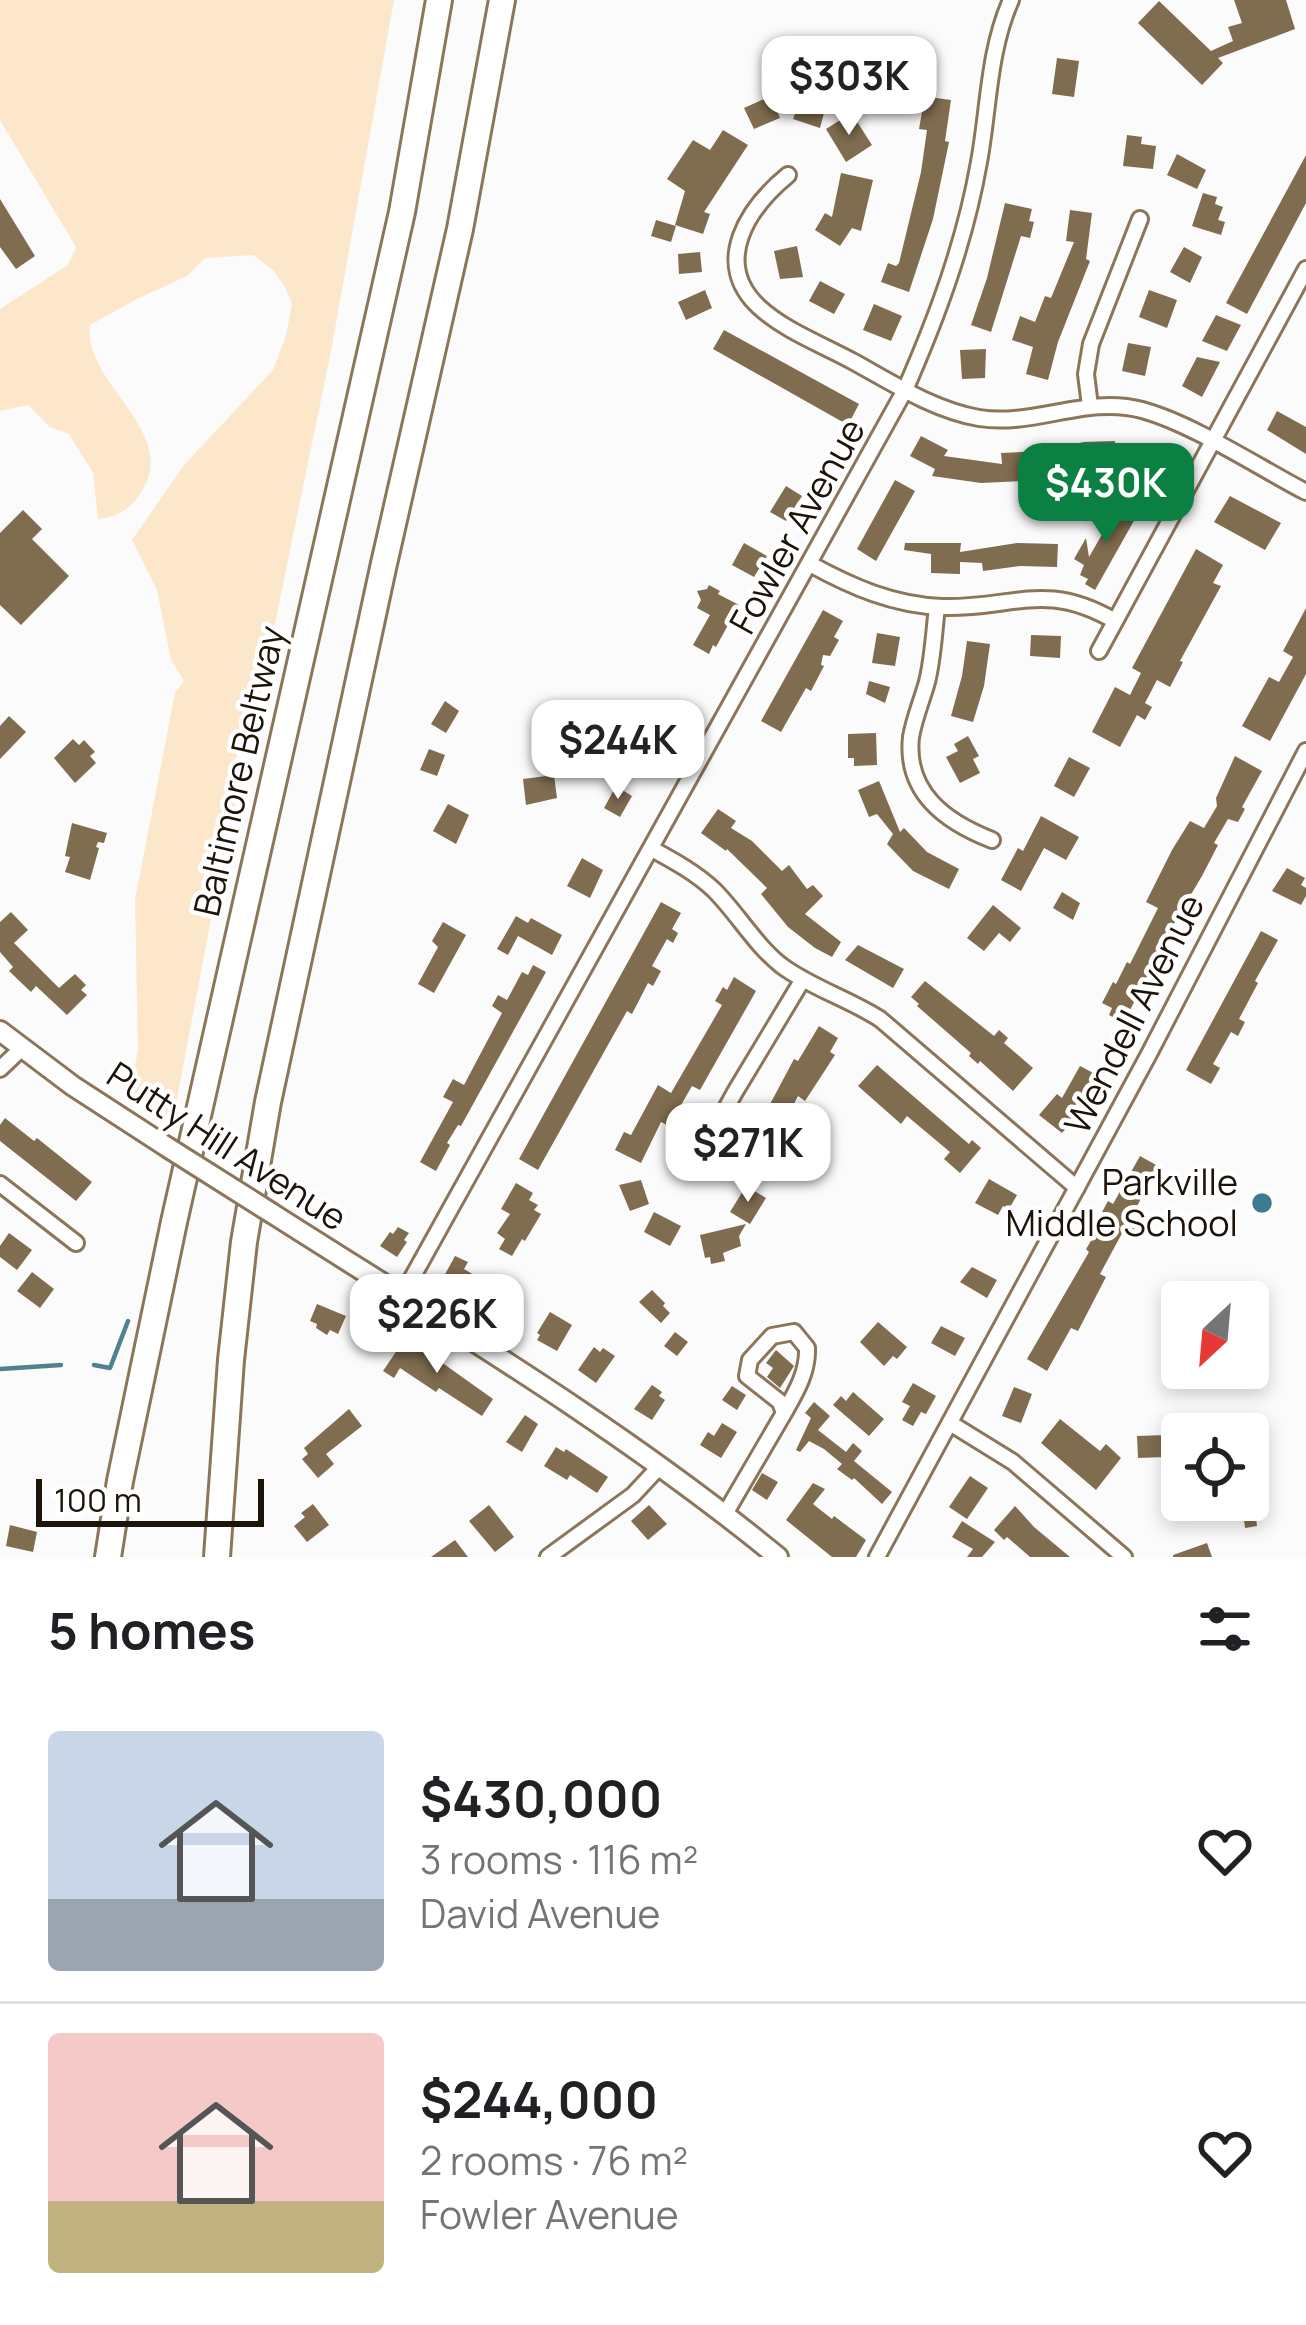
<!DOCTYPE html>
<html lang="en">
<head>
<meta charset="utf-8">
<style>
	:root { --surface:#fff; --page:#f2f2f2; --text:#202124; --muted:#757577; --line:#e0e0e0; --accent:#0b8043 }
	body { margin:0; font-family:Manrope,sans-serif; background:var(--page); color:var(--text); height:100vh; display:flex; flex-direction:column; font-size:45px; white-space:nowrap }
	* { box-sizing:border-box; margin:0 }
	p { font-size:39px; color:var(--muted) }
	.icon { flex:none; width:66px; height:66px; fill:none; stroke:currentColor; stroke-width:2; stroke-linecap:round; stroke-linejoin:round }
	.map { position:relative; height:1557px; overflow:hidden }
	.sheet { display:flex; flex-direction:column; background:var(--surface); flex:1 }
	.sheet>* { flex:none }
	.needle { width:78px; rotate:206deg }
	.controls { position:absolute; left:1161px; top:1281px; display:grid; gap:24px }
	.controls a { display:grid; place-items:center; width:108px; height:108px; border-radius:12px; background:var(--surface); box-shadow:0 6px 18px #0003; font-size:60px }
	.scale { position:absolute; left:36px; bottom:30px; width:228px; box-sizing:border-box; padding-left:12px; border:6px solid #1c1409; border-top:0; font-size:33px; line-height:42px; white-space:nowrap; color:#1c1409; -webkit-text-stroke:9px #fff; paint-order:stroke }
	.price { position:absolute; translate:-50% -102px; padding:0 27px; border-radius:24px; background:#fff; color:#222; font-size:39px; line-height:78px; filter:drop-shadow(0 3px 6px #0008) }
	.price::after { content:''; position:absolute; left:50%; top:72px; width:36px; height:27px; margin-left:-18px; background:inherit; clip-path:polygon(0 0,100% 0,50% 100%) }
	.price.on { background:var(--accent); color:#fff }
	ul { padding:0; list-style:none }
	li { display:flex; align-items:center; gap:36px; height:300px; padding:0 48px }
	li+li { border-top:3px solid var(--line) }
	li span { display:grid; place-items:center; flex:none; width:336px; height:240px; border-radius:12px; color:#555 }
	li>.icon { margin-inline-start:auto }
	span .icon { width:144px; height:144px; fill:#fffc; stroke-width:1 }
	li b { font-size:51px }
	h2 { display:flex; justify-content:space-between; align-items:center; height:144px; padding:0 48px; font-size:51px }
	.map>svg:first-child { display:block }
	.green { fill:#fce7ca }
	.lines { fill:none; stroke-linecap:round; stroke-linejoin:round }
	.stream { stroke:#50818f; stroke-width:4.5 }
	.building { fill:#806c4f }
	.street-casing { stroke:#8b765a; stroke-width:20 }
	.secondary-casing { stroke:#8b765a; stroke-width:24 }
	.highway-casing { stroke:#8b765a; stroke-width:30 }
	.street { stroke:#fff; stroke-width:14 }
	.secondary { stroke:#fff; stroke-width:18 }
	.highway { stroke:#fff; stroke-width:24 }
	.secondary-bridge-casing { stroke:#8b765a; stroke-width:24; stroke-linecap:butt }
	.secondary-bridge { stroke:#fff; stroke-width:18 }
	.poi-dot { fill:#3d7c90; stroke:#fff; stroke-width:4.5 }
	.labels { text-anchor:middle; stroke-width:9; stroke-linejoin:round; paint-order:stroke }
	.street-label { font-size:36px; fill:#1c1409; stroke:#fff }
	.poi-label { font-size:36px; fill:#1c1409; stroke:#fff; text-anchor:end }
</style>
</head>
<body>
<div class="map">
<svg width="1306" height="1557" viewBox="0 0 1306 1557">
	<rect width="100%" height="100%" fill="#fbfbfb"/>
	<!-- green -->
	<path class="green" d="M0,0h394l-63,351 -79,384 -12,12 -5,13 6,14 -15,75 -22,16v13l10,25 -42,222 -42,-26 8,-50 -3,-149 40,-207 9,-12 -13,-21 -14,-70 -25,-50 52,-75 89,-95 13,-34 6,-32 -7,-17 -12,-17 -20,-15 -48,3 -18,18 -52,24 -45,25c-8,60 96,108 48,172 -11,14 -22,20 -40,22l-5,-46 -24,-39 -19,-7 -22,-22 -28,6v-102l68,-44 8,-18 -76,-127z"/>
	<g class="lines">
		<!-- stream -->
		<path class="stream" d="M94,1365l16,3 18,-47
			M0,1369l61,-4"/>
	</g>
	<!-- building -->
	<path class="building" d="M1234,0h52l9,29 -77,29 5,5 -21,22 -64,-62 21,-22 52,50 22,-10 -5,-14 14,-4z
		M1057,58l22,3 -5,36 -22,-3z
		M815,93l13,5 -8,30 -27,-9 8,-22 11,4z
		M771,96l9,22 -26,11 -10,-21z
		M929,97l22,3 -6,41 4,1 -16,77 -24,73 -28,-10 7,-19 8,3 3,-3 22,-91 6,-42 -8,-1 5,-28h4z
		M845,117l3,5 6,-5 18,28 -26,17 -20,-33z
		M723,130l25,15 -44,67 6,2 -7,20 -28,-9 10,-34 -18,-12 26,-39 17,10z
		M1127,135l15,2 -1,7 15,2 -3,23 -30,-3z
		M1177,154l29,16 -9,19 -30,-14z
		M1306,155v48l-59,111 -21,-11z
		M841,173l32,7 -12,51 -9,-3 -12,18 -25,-16 10,-17 7,4z
		M1203,193l14,4 -2,7 8,3 -5,13 7,2 -4,13 -29,-9z
		M0,199l35,57 -19,13 -16,-22z
		M1005,203l27,6 -3,12 5,1 -4,16 -9,-2 -30,96 -20,-7 16,-47z
		M1070,210l22,3 -6,46 4,2 -32,81 -10,38 -22,-6 7,-27 -21,-7 8,-24 15,6 10,-26 6,2 23,-56 -8,-1z
		M656,220l20,6 -5,16 -20,-6z
		M797,246l6,31 -23,2 -6,-28z
		M1184,247l18,10 -12,26 -20,-11z
		M700,252l2,20 -23,2 -1,-20z
		M820,281l25,13 -11,20 -25,-13z
		M705,290l7,18 -26,12 -8,-18z
		M1149,290l28,10 -10,28 -28,-11z
		M874,304l28,12 -11,25 -28,-11z
		M1216,315l25,10 -14,26 -25,-10z
		M724,330l135,74 -11,21 -135,-76z
		M1128,343l23,4 -6,29 -23,-5z
		M986,349l-1,29 -23,1 -2,-29z
		M1197,357l23,5 -18,35 -20,-11z
		M1277,411l29,16v27l-39,-24z
		M921,436l27,14 -4,6 58,8 -1,-11 41,-2 42,-9 31,-1v29h-14v-8l-28,1 1,4 -12,2 2,8 -16,2v3l-25,2v-3l-42,2 -49,-7 3,-7 -25,-13z
		M1137,445l28,10 -8,22 -28,-11z
		M895,480l20,11 -39,70 -19,-12z
		M786,486l16,10 -16,25 -16,-9z
		M1230,496l51,27 -16,27 -51,-28z
		M1122,500l18,10 -45,80 -10,-6 3,-5 -8,-4 4,-10 -10,-6 12,-21 3,19z
		M23,510l19,19 -10,10 37,37 -48,49 -21,-20v-72z
		M744,543l23,13 -13,21 -22,-12z
		M905,543h56l-1,9 57,-9 41,1 -1,23 -37,-1 -37,5 -1,-8 -22,-1v12l-29,-1v-19l-27,-4z
		M1196,549l27,16 -10,18 8,3 -41,75 3,1 -13,25 -13,-7 -12,23 7,4 -7,13 -8,-5 -17,32 -28,-15 23,-45 15,8 11,-22 -9,-5z
		M709,585l11,6 -2,3 21,11 -23,42 -3,-2 -4,9 -16,-9 17,-30 -13,-7 4,-8 -4,-9 10,-2z
		M1306,608v66l-36,67 -28,-15 27,-49 10,5 14,-25 -10,-6z
		M823,610l20,11 -9,16 5,3 -9,16 -7,-1 -2,10 3,1 -13,25 -5,-3 -25,44 -20,-11z
		M877,633l23,4 -5,29 -23,-3z
		M1031,635l30,1 -1,22 -30,-2z
		M967,641l23,3 -6,42 -11,36 -22,-6 11,-40z
		M869,681l21,6 -5,16 -19,-9z
		M445,701l14,10 -13,22 -15,-9z
		M9,716l17,16 -26,27v-33z
		M628,733l24,14 -13,19 -22,-16z
		M876,733l1,32 -23,1v-8h-6v-24z
		M968,736l11,20 -6,3 7,14 -20,10 -14,-26 12,-6 -4,-7z
		M73,739l6,6 5,-5 11,12 -5,4 6,7 -21,20 -21,-25z
		M429,749l16,6 -8,21 -17,-6z
		M1235,756l27,15 -20,36 3,2 -7,13 -10,-3 -14,24 4,2 -16,31 -25,42 -50,98 -3,-1 -4,6 -11,-6 3,-7 -10,-5 11,-21 3,2 11,-22 3,2 28,-56 -12,-6 26,-52 18,-29 14,7 13,-22 -1,-8z
		M1069,757l21,11 -16,29 -20,-11z
		M554,775l3,23 -31,7 -3,-26z
		M879,781l21,51 4,-4 23,24 32,17 -10,20 -36,-18 -26,-27 6,-10 -16,-20 -8,3 -11,-27z
		M616,786l16,10 -12,21 -16,-9z
		M448,804l21,11 -13,29 -23,-13z
		M718,809l18,12 -5,7 21,13 30,30 7,-6 18,24 6,-4 10,11 -18,18 36,28 -9,15 -17,-9 -27,-21 -27,-33 6,-6 -40,-39 -1,2 -25,-18z
		M1041,816l38,21 -13,23 -22,-12 -23,43 -20,-11 17,-32 5,3z
		M72,823l35,10 -3,10 -6,-1 -2,5 3,1 -9,32 -25,-8 5,-15 -5,-1z
		M582,858l21,12 -13,28 -23,-12z
		M1287,868l18,10 -4,7 5,3v8l-5,9 -29,-14z
		M1062,892l18,11 -7,17 -20,-12z
		M661,902l20,11 -9,16 6,4 -5,10 -6,-4 -15,27 9,5 -8,15 -5,-3 -16,31 -5,-3 -89,159 -19,-11z
		M993,905l28,23 -11,14 -11,-9 -15,18 -17,-13z
		M11,912l17,18 -14,13 45,45 16,-14 11,11 -5,5 6,5 -20,20 -31,-29 -5,6 -22,-21 4,-4 -13,-15v-30z
		M516,916l12,7 3,-5 31,17 -10,20 -34,-19 -10,19 -11,-6z
		M443,922l23,13 -32,58 -16,-9 20,-37 -6,-6z
		M1261,931l17,9 -23,41 3,2 -19,36 6,3 -7,14 -7,-4 -18,32 7,4 -9,16 -25,-14z
		M858,945l46,24 -11,19 -48,-28z
		M533,965l13,7 -85,154 -3,-1 -11,18 3,2 -14,26 -16,-9 33,-60 -10,-5 10,-18 11,6 38,-72 -10,-7 6,-11 9,5 15,-28 6,3z
		M734,977l22,14 -56,99 -8,-4 -23,40 -8,-4 -20,41 -26,-13 9,-18 7,3 27,-50 13,8 51,-88 -7,-4 8,-14 4,3z
		M925,981l69,55 5,-6 9,8 -4,5 29,25 -20,23 -33,-30 -2,3 -9,-8 2,-3 -54,-47 2,-2 -8,-7z
		M819,1026l19,12 -8,14 5,3 -30,46 -7,-5 -12,23 6,3 -7,13 -7,-4 -1,3 -18,-9 35,-66 4,2z
		M877,1065l92,79 3,-4 9,8 -21,25 -16,-14 6,-7 -43,-36 -6,8 -43,-38z
		M1080,1066l19,10 -11,20 -4,-2 -15,19 6,5 -13,15 -23,-18 18,-21 5,4z
		M5,1118l29,23 3,-3 55,44 -16,19 -76,-60v-16z
		M752,1144l22,4 -5,29 -22,-4z
		M1140,1156l18,10 -23,44 7,4 -8,16 -8,-4 -26,48 6,3 -28,54 -7,-3 -24,43 -20,-12 62,-107 -3,-3 21,-34 -5,-3 6,-11 5,3z
		M989,1179l28,16 -8,14 -6,-3 -5,9 -23,-12z
		M641,1180l8,24 -19,7 -11,-26z
		M516,1183l17,10 -4,7 9,5 -4,5 7,4 -16,27 -3,-2 -10,17 -13,-7 6,-10 -8,-6 13,-19 -9,-5z
		M746,1186l20,12 -16,26 -20,-12z
		M654,1212l27,14 -11,20 -26,-14z
		M746,1224l-7,12 2,10 -18,7 2,8 -14,3 -1,-7 -5,1 -5,-23z
		M398,1227l11,6 -5,7 3,2 -10,15 -17,-11 10,-14 3,2z
		M9,1233l23,17 -15,20 -17,-13v-11z
		M455,1256l13,6 -4,7 10,6 -11,19 -20,-11 2,-4 -2,-1z
		M972,1267l25,13 -10,18 -27,-16z
		M32,1272l22,17 -14,19 -23,-17z
		M496,1287l23,12 -12,22 -21,-12z
		M652,1290l13,13 -2,3 7,7 -9,10 -22,-21z
		M317,1304l29,12 -8,18 -8,-4 -3,5 -11,-7 1,-4 -7,-3z
		M550,1312l22,13 -15,26 -20,-11 3,-5 -3,-2z
		M878,1322l29,25 -10,12 -4,-3 -9,10 -24,-24z
		M941,1326l24,12 -10,18 -24,-13z
		M675,1332l13,10 -11,14 -13,-10z
		M406,1337l87,62 -11,17 -43,-28 -3,4 -36,-24 -6,10 -11,-7z
		M594,1347l6,5 3,-4 12,8 -19,27 -18,-13z
		M776,1350l18,16 -14,22 -13,-11 6,-9 -7,-5z
		M913,1383l23,13 -10,18 -5,-2 -8,14 -11,-6 8,-14 -8,-4z
		M652,1385l10,7 -3,4 6,4 -13,20 -18,-11z
		M732,1386l14,9 -9,15 -15,-10z
		M1014,1387l18,7 -11,29 -19,-7z
		M853,1392l31,27 -15,17 -36,-31 8,-9 5,5z
		M814,1402l16,14 -12,14 28,22 7,-9 9,8 -8,10 38,31 -10,12 -28,-26 -2,2 -15,-11 5,-5 -18,-15 -15,-8 -9,11 -4,-2 15,-32 -6,-5z
		M349,1409l13,17 -36,28 8,10 -16,14 -16,-19 6,-5 -4,-6z
		M525,1415l13,9 -16,28 -16,-10z
		M1060,1419l40,32 6,-7 15,14 -25,32 -55,-47z
		M722,1423l15,9 -16,26 -21,-13 8,-13 6,4z
		M1166,1435v22l-28,1 -1,-22z
		M556,1447l8,5 2,-3 42,28 -11,16 -27,-18 -3,5 -23,-14z
		M762,1473l16,9 -11,18 -15,-10z
		M970,1476l18,12 -21,31 -18,-12z
		M813,1483l12,6 -12,15 19,15 2,-3 32,24 -10,17h-24l-46,-37z
		M1207,1500h58l1,7 -11,2 2,17 -12,2 -2,-17 -34,5z
		M313,1504l16,21 -22,17 -13,-16 11,-9 -4,-4z
		M489,1505l25,32 -19,15 -26,-31z
		M649,1505l18,19 -19,16 -17,-19z
		M1015,1506l19,21 36,30h-40l-23,-20 -3,3 -10,-10z
		M962,1521l33,21 -13,15h-15l6,-8 -21,-12z
		M10,1525l27,7 -4,20 -27,-6z
		M455,1540l13,17h-37z
		M1207,1543l5,14h-39v-2z"/>
	<g class="lines">
		<!-- street casing -->
		<g class="street-casing">
			<path id="street" d="M788,175c-39,32 -77,87 -29,132 26,24 64,38 95,55 40,22 80,48 125,56 55,9 108,-23 163,-8 51,14 116,57 164,82
				M1090,406l-4,-32 5,-30 49,-125
				M810,564c42,23 83,41 132,43 72,2 102,-27 173,14
				M937,607c-3,25 -4,51 -10,75 -5,18 -13,37 -16,55 -6,56 35,85 81,103
				M1099,651l207,-382
				M652,849c22,12 44,24 62,41 24,24 41,55 68,76 30,22 67,33 98,53l197,169
				M0,1069l21,-20
				M696,1163l39,-71 68,-113
				M0,1184l76,59
				M402,1296l503,-906c32,-73 60,-148 74,-228 10,-54 9,-110 32,-162
				M950,1423l63,39 111,95
				M725,1514l59,-101c12,-21 24,-41 23,-65l-13,-16 -22,4 -22,24 -3,16 33,26 4,11
				M548,1557l85,-62 27,-29
				M877,1557l272,-503 157,-303"/>
		</g>
		<!-- secondary casing -->
		<g class="secondary-casing">
			<path id="secondary" d="M0,1031l73,55 94,61
				M273,1214c171,109 348,214 505,343"/>
		</g>
		<!-- highway casing -->
		<g class="highway-casing">
			<path id="highway" d="M108,1557l12,-76 54,-259 228,-1010 37,-212
				M217,1557l14,-197 13,-118 24,-140 115,-534 77,-339 42,-229"/>
		</g>
		<!-- street -->
		<use href="#street" class="street"/>
		<!-- secondary -->
		<use href="#secondary" class="secondary"/>
		<!-- highway -->
		<use href="#highway" class="highway"/>
		<!-- secondary-bridge casing -->
		<g class="secondary-bridge-casing">
			<path id="secondary-bridge" d="M167,1147l106,67"/>
		</g>
		<!-- secondary-bridge -->
		<use href="#secondary-bridge" class="secondary-bridge"/>
	</g>
	<!-- markers -->
	<circle class="poi-dot" cx="1262" cy="1203" r="12"/>
	<g class="labels">
		<!-- street labels -->
		<g class="street-label">
			<text transform="translate(797 526) rotate(-61)" y="13">Fowler Avenue</text>
			<text transform="translate(239 771) rotate(-77)" y="13">Baltimore Beltway</text>
			<text transform="translate(1134 1014) rotate(-63)" y="13">Wendell Avenue</text>
			<text transform="translate(227 1146) rotate(33)" y="13">Putty Hill Avenue</text>
		</g>
		<!-- poi labels -->
		<g class="poi-label">
			<text x="1238" y="1195">Parkville<tspan x="1238" dy="41">Middle School</tspan></text>
		</g>
	</g>
</svg>
<div class="controls">
<a><svg class="needle" viewBox="-14 -14 28 28"><path d="M0-13l5 13h-10z" fill="#e53935"/><path d="M0 13l5-13h-10z" fill="#757577"/></svg></a>
<a><svg class="icon" aria-label="locate" viewBox="0 0 24 24"><circle cx="12" cy="12" r="6"/><path d="M12 2v4M12 18v4M2 12h4M18 12h4"/></svg></a>
</div>
<div class="scale">100 m</div>
<b class="price" style="left:849px;top:138px">$303K</b>
<b class="price on" style="left:1106px;top:545px">$430K</b>
<b class="price" style="left:618px;top:802px">$244K</b>
<b class="price" style="left:748px;top:1205px">$271K</b>
<b class="price" style="left:437px;top:1376px">$226K</b>
</div>
<section class="sheet">
<h2>5 homes<svg class="icon" aria-label="filters" viewBox="0 0 24 24"><path d="M4 7h16M4 17h16"/><circle cx="9" cy="7" r="2"/><circle cx="15" cy="17" r="2"/></svg></h2>
<ul>
<li><span style="background:linear-gradient(#c9d6e8 70%,#9aa5b1 0)"><svg class="icon" aria-label="home" viewBox="0 0 24 24"><path d="M3 11l9-7 9 7M6 9v11h12V9"/></svg></span><div><b>$430,000</b><p>3 rooms · 116 m²</p><p>David Avenue</p></div><svg class="icon" aria-label="heart" viewBox="0 0 24 24"><path d="M12 20l-8-8c-3-5 5-10 8-4 3-6 11-1 8 4z"/></svg></li>
<li><span style="background:linear-gradient(#f6c9c9 70%,#c2b280 0)"><svg class="icon" aria-label="home" viewBox="0 0 24 24"><path d="M3 11l9-7 9 7M6 9v11h12V9"/></svg></span><div><b>$244,000</b><p>2 rooms · 76 m²</p><p>Fowler Avenue</p></div><svg class="icon" aria-label="heart" viewBox="0 0 24 24"><path d="M12 20l-8-8c-3-5 5-10 8-4 3-6 11-1 8 4z"/></svg></li>
</ul>
</section>
</body>
</html>
